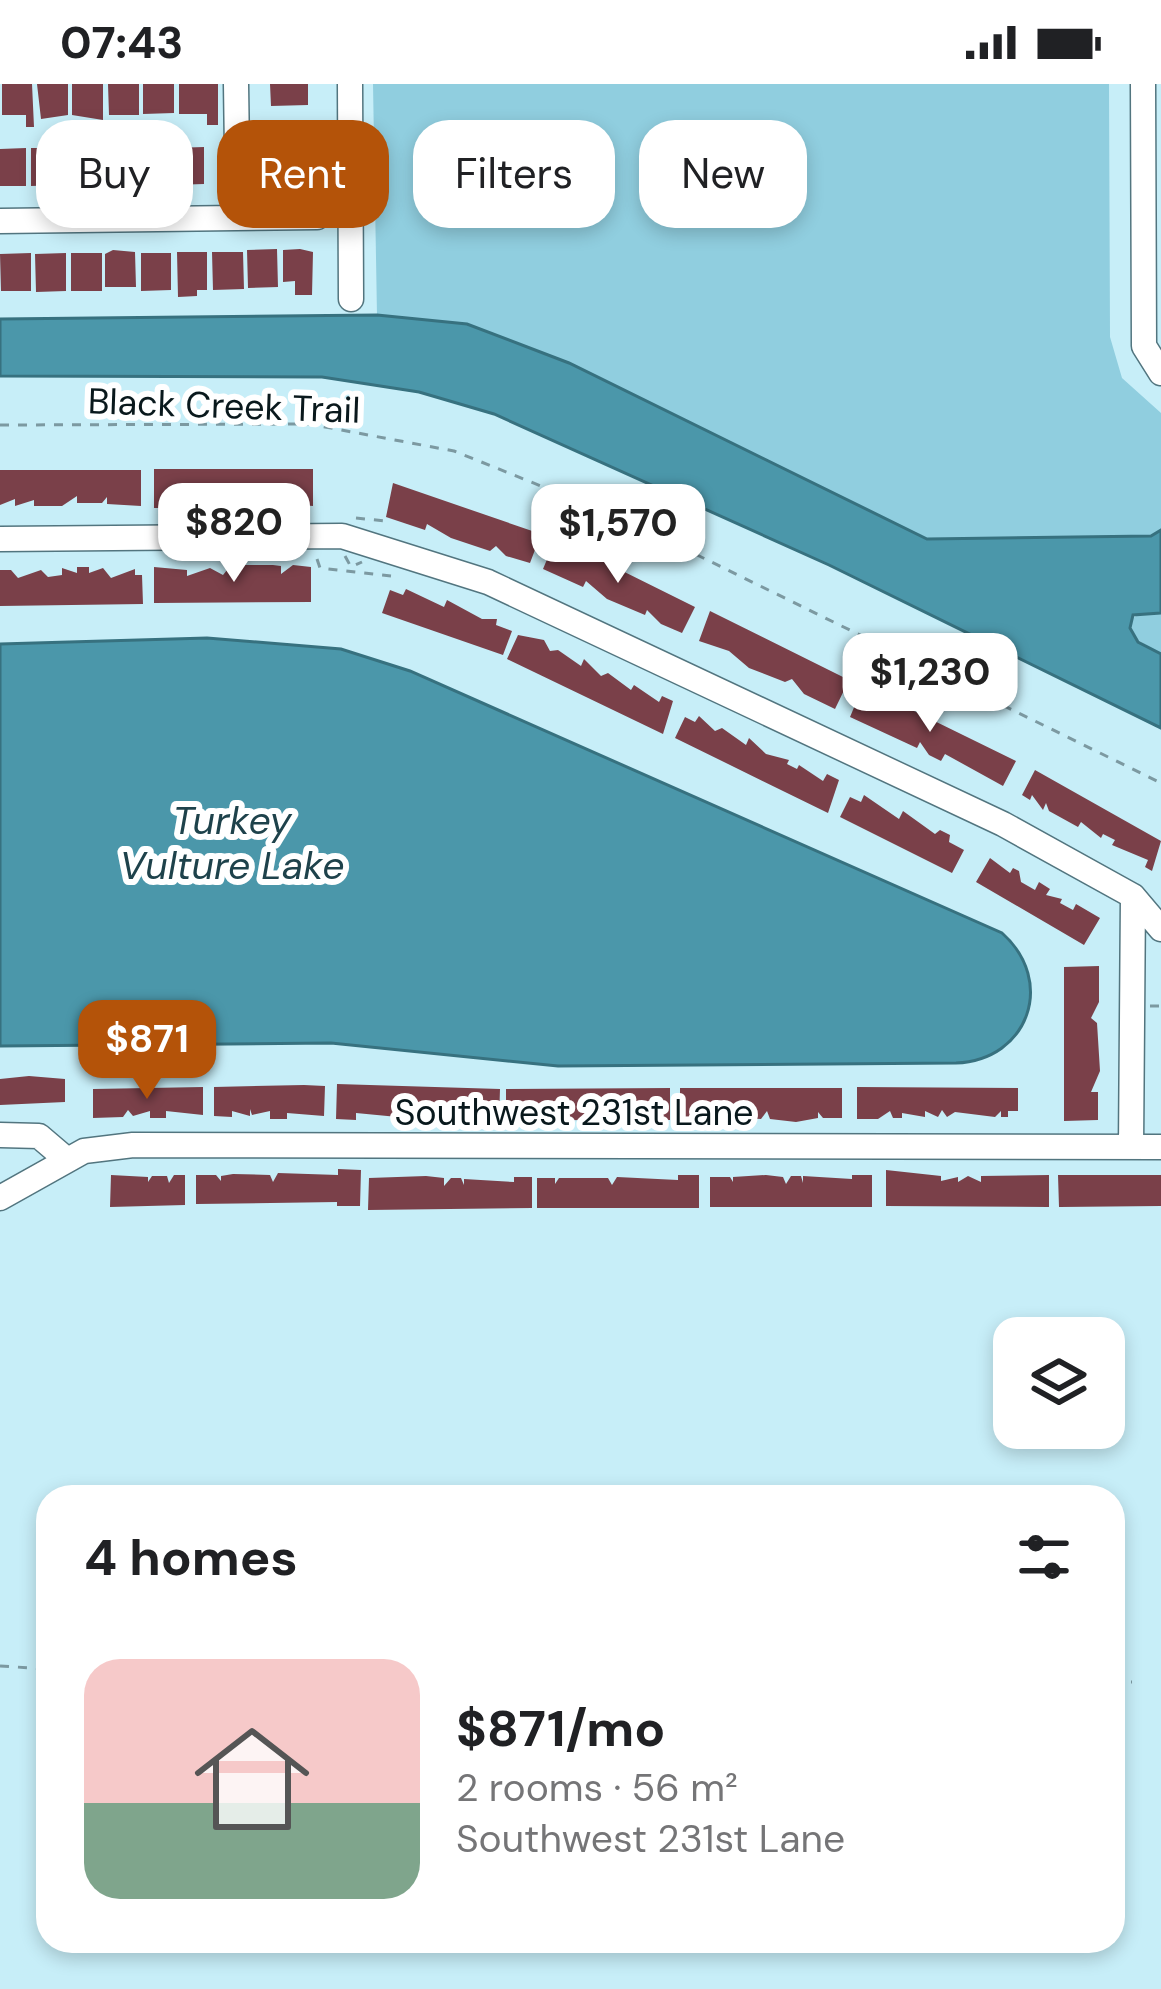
<!DOCTYPE html>
<html lang="en">
<head>
<meta charset="utf-8">
<style>
	:root { --surface:#fff; --page:#f2f2f2; --text:#202124; --muted:#757577; --accent:#b45309 }
	body { margin:0; font-family:"DM Sans",sans-serif; background:var(--page); color:var(--text); height:100vh; display:flex; flex-direction:column; font-size:45px; white-space:nowrap }
	* { box-sizing:border-box; margin:0 }
	p { font-size:39px; color:var(--muted) }
	.icon { flex:none; width:66px; height:66px; fill:none; stroke:currentColor; stroke-width:2; stroke-linecap:round; stroke-linejoin:round }
	.map { position:relative; flex:1; overflow:hidden }
	.sheet { position:absolute; left:36px; top:1401px; width:1089px; height:468px; display:flex; flex-direction:column; background:var(--surface); border-radius:36px; box-shadow:0 6px 18px #0003 }
	.sheet>* { flex:none }
	.banner { position:absolute; left:36px; top:36px; width:1089px; height:108px; display:flex; gap:24px }
	.fabs { position:absolute; left:993px; top:1233px; display:grid; gap:24px }
	.fabs a { display:grid; place-items:center; width:132px; height:132px; border-radius:24px; background:var(--surface); box-shadow:0 6px 18px #0003; font-size:60px }
	.price { position:absolute; translate:-50% -102px; padding:0 27px; border-radius:24px; background:#fff; color:#222; font-size:39px; line-height:78px; filter:drop-shadow(0 3px 6px #0008) }
	.price::after { content:''; position:absolute; left:50%; top:72px; width:36px; height:27px; margin-left:-18px; background:inherit; clip-path:polygon(0 0,100% 0,50% 100%) }
	.price.on { background:var(--accent); color:#fff }
	ul { padding:0; list-style:none }
	li { display:flex; align-items:center; gap:36px; height:300px; padding:0 48px }
	li span { display:grid; place-items:center; flex:none; width:336px; height:240px; border-radius:36px; color:#555 }
	li>.icon { margin-inline-start:auto }
	span .icon { width:144px; height:144px; fill:#fffc; stroke-width:1 }
	li b { font-size:51px }
	h2 { display:flex; justify-content:space-between; align-items:center; height:144px; padding:0 48px; font-size:51px }
	.chip { padding:0 42px; border-radius:36px; background:var(--surface); box-shadow:0 6px 18px #0003; font-size:42px; line-height:108px }
	.chip.on { background:var(--accent); color:#fff }
	.status { display:flex; justify-content:space-between; align-items:center; height:84px; padding:0 60px; background:var(--surface); direction:ltr }
	.status svg { height:33px; fill:currentColor }
	.map>svg:first-child { display:block }
	.green { fill:#90cedf }
	.water { fill:#4b97aa; stroke:#37717f; stroke-width:3 }
	.building { fill:#7a4049 }
	.lines { fill:none; stroke-linecap:round; stroke-linejoin:round }
	.minor-casing { stroke:#52757f; stroke-width:27 }
	.path { stroke:#7c99a1; stroke-width:3; stroke-dasharray:9 9; stroke-linecap:butt }
	.minor { stroke:#fff; stroke-width:24 }
	.labels { text-anchor:middle; stroke-width:12; stroke-linejoin:round; paint-order:stroke }
	.street-label { font-size:36px; fill:#09181c; stroke:#fff }
	.water-label { font-size:39px; font-style:italic; fill:#1e424b; stroke:#fff }
</style>
</head>
<body>
<div class="status"><b>07:43</b><svg viewBox="0 0 49 12"><path d="M0 12V9h3v3zM5 12V6h3v6zM10 12V3h3v9zM15 12V0h3v12zM26 1h20v11H26zM47 4h2v5h-2z"/></svg></div>
<div class="map">
<svg width="1161" height="1905" viewBox="0 0 1161 1905">
	<rect width="100%" height="100%" fill="#c7eef8"/>
	<!-- green -->
	<path class="green" d="M373,0h736l1,253 12,41 39,35v117l-9,6 -225,3 -359,-176 -101,-39 -90,-9z
		M1144,527l17,2v41l-28,-17 -3,-17z"/>
	<!-- water -->
	<path class="water" d="M377,231l90,9 102,39 358,176 224,-3 10,-6v83l-28,2 -3,13 8,14 23,12v74l-332,-163 -335,-151 -75,-22 -97,-15 -322,-1v-57z
		M207,554l134,11 69,22 592,262c54,48 27,127 -46,130l-398,3 -227,-23 -331,3v-402z"/>
	<!-- building -->
	<path class="building" d="M2,0h30l2,43h-8v-12h-24z
		M37,0h31v31l-27,4z
		M72,0h31v36l-31,-5z
		M108,0h31v31h-30z
		M143,0h31v29l-31,1z
		M179,0h39v41h-11v-11h-28z
		M270,0h38v21l-37,1z
		M271,37h37l1,30h-38z
		M102,63h30v38h-30z
		M168,63v38l-30,-4 -1,-33z
		M204,63v37l-31,1v-37z
		M26,64v38h-26v-37z
		M31,64h30v37l-30,1z
		M66,64h31v37h-31z
		M309,72v30l-38,1v-30z
		M277,165l1,38 -30,1 -1,-38z
		M300,165l13,3 -1,43h-17v-14l-12,1v-32z
		M113,166l22,2 1,35h-31v-33z
		M177,168h30v38h-10v6l-19,1z
		M212,168h31l1,37 -31,1z
		M31,169v38h-30l-1,-37z
		M66,169v38l-30,1 -1,-38z
		M71,169h31v38h-31z
		M141,169h30v37l-30,1z
		M154,385h159v37l-57,-5 -70,4v-7h-5l-7,10h-20z
		M0,386h141v36l-34,-2v-7l-5,6h-25v-7l-15,10h-28v-6l-19,6v-7l-15,6z
		M393,399l148,51 -11,29 -24,-7 -10,-10 -6,5 -39,-13 -24,-14 -2,6 -39,-13z
		M556,454l139,69 -13,26 -21,-9 -14,-14 -2,5 -38,-16 -21,-18 -3,6 -40,-18z
		M231,481h42l8,1v8l12,-9 18,2v35l-157,1v-36l33,3v6l23,-8 13,7z
		M77,483h12v6l14,-5 8,10 24,-9v6h7l1,29 -143,2v-36h11l7,8 23,-8 7,7 14,-2v-7l15,5z
		M406,505l38,18 3,-7 35,19h15l-1,6 16,6 -9,24 -121,-42 8,-23 13,5z
		M710,527l139,69 -14,29 -31,-15 -12,-15 -7,3 -36,-14 -20,-17 -30,-10z
		M518,551l26,5 6,11 8,-1 23,16 3,-7 17,17 7,-3 23,17 3,-5 25,17 3,-6 11,5 -10,33 -156,-75z
		M863,602l153,75 -13,25 -58,-32 -4,7 -12,-6 -9,-13 -3,6 -67,-31z
		M699,632l16,15 7,-3 24,17 3,-7 17,16 23,6 -2,4 10,5 2,-4 24,16 4,-7 12,6 -11,33 -153,-75 10,-21 10,5z
		M1035,686l126,71 -9,30 -7,-4 3,-7 -36,-15 3,-5 -12,-6 -2,4 -20,-16 -3,5 -29,-16 -3,-8 -3,7 -11,-15 -2,5 -8,-5z
		M864,711l35,24 4,-8 32,23 5,-4 10,5 -1,7 15,8 -12,23 -112,-56 10,-20 11,5z
		M990,774l20,15 3,-5 6,3 2,11 14,8 4,-8 11,7 -4,6 16,4 -2,4 13,7 3,-6 24,14 -16,27 -108,-63z
		M1099,882v36l-8,16 6,5 3,48 -9,21h7v28l-34,1v-154z
		M29,992l36,3v23l-65,3v-26z
		M337,1000l163,5 -1,31 -49,2 -94,-9v7l-20,-1z
		M304,1001l21,1 -1,30 -37,-3v6h-17v-8l-18,4 -2,-6v7l-18,-5v6l-18,-1v-29z
		M203,1003v28l-37,-4v7h-16v-7l-17,5 -5,-6 -5,7 -30,1v-29z
		M857,1003l161,1v23h-10v6h-7v-6l-6,6 -40,-5 -8,5 -5,-7 -4,7 -13,-6v6l-23,-4v5h-9l-3,-7 -12,8h-21z
		M670,1004v32l-74,-1 -4,-6 -6,7 -80,1v-32z
		M680,1004h162v30h-19l-5,-6v6l-22,4 -26,-3 -3,-8 -6,8 -61,-3v6l-20,-1z
		M338,1085l23,1 -1,36h-23v-4l-141,2v-29h20l5,6v-5l12,-2 37,1 3,7 5,-9 60,2z
		M886,1086l55,6v5l17,-4v5l10,-6 13,6v-6l68,-1v32l-163,-1z
		M111,1091l37,2v5l4,-6h15l2,7 5,-8h11v30l-75,2z
		M678,1091h21v33h-162v-30h18v6l4,-6h49l4,7 5,-8 61,3z
		M766,1091l17,2 3,7 5,-8h10l2,7v-7l49,3v-4h20v32h-162v-30h20l3,5v-5z
		M1058,1091h103v31l-102,1z
		M426,1092l18,2v8l7,-8h10l3,7v-6l50,3v-5h18v31l-164,2 1,-32z"/>
	<g class="lines">
		<!-- minor casing -->
		<g class="minor-casing">
			<path id="minor" d="M236,0l2,134
				M350,0l1,215
				M1143,0l1,262 17,27
				M0,137l317,-4
				M0,455l342,-3 146,46 515,242 130,72 28,33
				M0,1051l39,1 27,23
				M1131,1063l2,-251
				M0,1114l84,-47 49,-6 1028,2"/>
		</g>
		<!-- path -->
		<path class="path" d="M0,341l309,-1 145,27 174,70 533,262
			M356,434l29,3
			M345,472l6,11 11,-5
			M317,475l3,9 71,8
			M1150,922h11
			M0,1582l48,3
			M1113,1598h19"/>
		<!-- minor -->
		<use href="#minor" class="minor"/>
	</g>
	<g class="labels">
		<!-- street labels -->
		<g class="street-label">
			<text transform="translate(224 321) rotate(2)" y="13">Black Creek Trail</text>
			<text x="574" y="1041">Southwest 231st Lane</text>
		</g>
		<!-- water labels -->
		<g class="water-label">
			<text x="232" y="750">Turkey<tspan x="232" dy="45">Vulture Lake</tspan></text>
		</g>
	</g>
</svg>
<div class="fabs">
<a><svg class="icon" aria-label="layers" viewBox="0 0 24 24"><path d="M12 4l9 5-9 5-9-5zM3 14l9 5 9-5"/></svg></a>
</div>
<b class="price" style="left:234px;top:501px">$820</b>
<b class="price" style="left:618px;top:502px">$1,570</b>
<b class="price" style="left:930px;top:651px">$1,230</b>
<b class="price on" style="left:147px;top:1018px">$871</b>
<div class="banner">
<a class="chip">Buy</a>
<a class="chip on">Rent</a>
<a class="chip">Filters</a>
<a class="chip">New</a>
</div>
<section class="sheet">
<h2>4 homes<svg class="icon" aria-label="filters" viewBox="0 0 24 24"><path d="M4 7h16M4 17h16"/><circle cx="9" cy="7" r="2"/><circle cx="15" cy="17" r="2"/></svg></h2>
<ul>
<li><span style="background:linear-gradient(#f6c9c9 60%,#7fa58c 0)"><svg class="icon" aria-label="home" viewBox="0 0 24 24"><path d="M3 11l9-7 9 7M6 9v11h12V9"/></svg></span><div><b>$871/mo</b><p>2 rooms · 56 m²</p><p>Southwest 231st Lane</p></div></li>
</ul>
</section>
</div>
</body>
</html>
